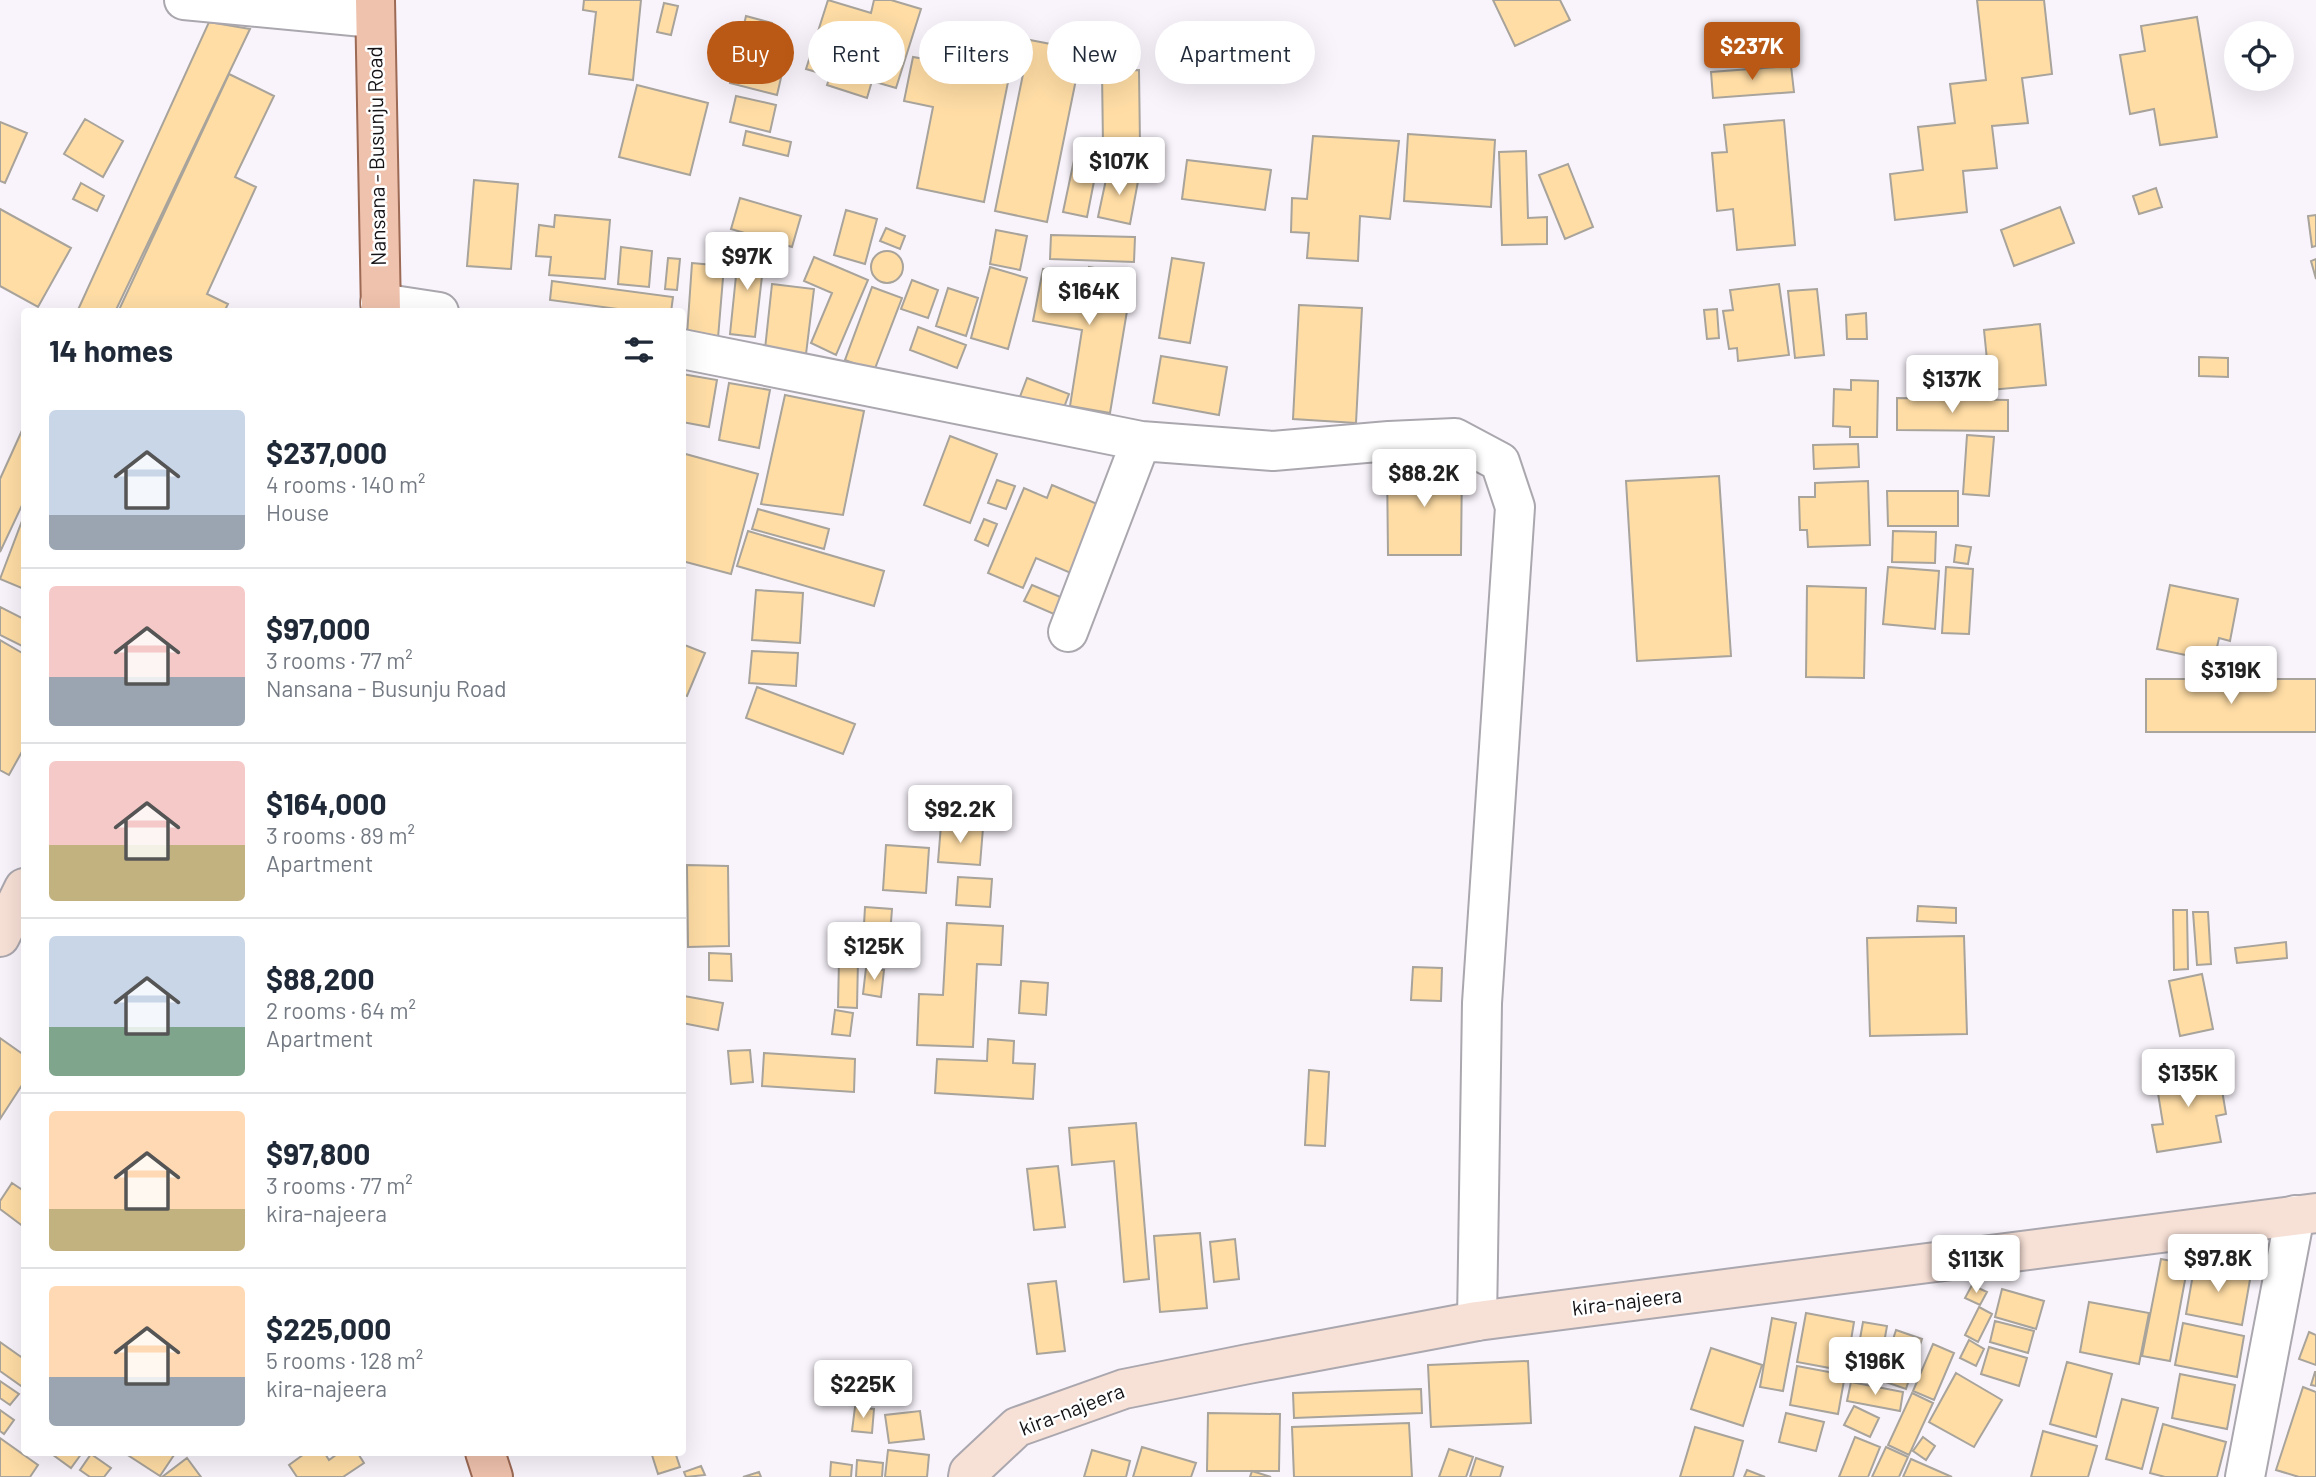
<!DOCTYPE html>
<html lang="en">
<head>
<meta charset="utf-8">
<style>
	:root { --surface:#fff; --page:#f6f6f7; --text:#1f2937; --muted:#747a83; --line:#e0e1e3; --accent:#b95915 }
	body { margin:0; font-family:Barlow,sans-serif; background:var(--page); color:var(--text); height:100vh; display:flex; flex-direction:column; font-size:26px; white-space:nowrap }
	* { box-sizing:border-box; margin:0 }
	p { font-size:23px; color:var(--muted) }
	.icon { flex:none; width:38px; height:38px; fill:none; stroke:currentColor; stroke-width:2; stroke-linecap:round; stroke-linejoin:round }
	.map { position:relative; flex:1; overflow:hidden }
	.details { position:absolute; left:21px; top:308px; width:665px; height:1148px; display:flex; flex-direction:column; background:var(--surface); border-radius:7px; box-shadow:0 7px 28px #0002 }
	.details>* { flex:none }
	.banner { position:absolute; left:707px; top:21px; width:665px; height:63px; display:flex; gap:14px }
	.fabs { position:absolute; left:2224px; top:21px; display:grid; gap:14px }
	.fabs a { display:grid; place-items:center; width:70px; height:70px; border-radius:50%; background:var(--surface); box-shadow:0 7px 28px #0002; font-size:35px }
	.price { position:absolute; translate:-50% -60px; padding:0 16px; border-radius:7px; background:#fff; color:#222; font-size:23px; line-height:46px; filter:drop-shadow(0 2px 4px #0008) }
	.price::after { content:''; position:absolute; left:50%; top:42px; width:21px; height:16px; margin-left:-10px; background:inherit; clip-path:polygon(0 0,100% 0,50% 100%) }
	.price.on { background:var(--accent); color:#fff }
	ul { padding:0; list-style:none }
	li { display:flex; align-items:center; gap:21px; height:175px; padding:0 28px }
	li+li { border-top:2px solid var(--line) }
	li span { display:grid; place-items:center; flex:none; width:196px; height:140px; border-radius:7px; color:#555 }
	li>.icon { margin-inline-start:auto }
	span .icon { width:84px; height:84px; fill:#fffc; stroke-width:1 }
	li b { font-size:30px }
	h2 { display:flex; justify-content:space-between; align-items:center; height:84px; padding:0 28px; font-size:30px }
	.pill { padding:0 24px; border-radius:32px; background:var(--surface); box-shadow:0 7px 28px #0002; font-size:24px; line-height:63px }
	.pill.on { background:var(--accent); color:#fff }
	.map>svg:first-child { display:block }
	.building { fill:#ffdda5; stroke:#a8a39b; stroke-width:2 }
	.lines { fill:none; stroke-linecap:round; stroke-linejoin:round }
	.street-casing { stroke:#aba7ae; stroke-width:42 }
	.secondary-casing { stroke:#aba7ae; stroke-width:42 }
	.primary-casing { stroke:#9c6a55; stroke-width:42 }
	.street { stroke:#fff; stroke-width:38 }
	.secondary { stroke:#f7e0d6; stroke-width:38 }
	.primary { stroke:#efc2ad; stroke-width:38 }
	.labels { text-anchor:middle; stroke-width:5; stroke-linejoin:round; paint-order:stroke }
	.street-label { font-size:21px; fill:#151316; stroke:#fff }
</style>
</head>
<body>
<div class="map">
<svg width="2316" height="1477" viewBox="0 0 2316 1477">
	<rect width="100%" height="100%" fill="#f9f4fc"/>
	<!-- building -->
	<path class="building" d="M584,0h57l-8,80 -44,-6 7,-62 -13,-2z
		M828,0l43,13 3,-13h17l30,9 -25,79 -24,-7 -5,17 -40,-13 3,-9 -24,-7z
		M1493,0h67l10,20 -55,26z
		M1977,0h67l8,74 -30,4 6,45 -36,3 5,42 -34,3 4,41 -72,8 -5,-46 33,-4 -5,-43 37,-4 -5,-39 36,-4z
		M664,3l14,3 -7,29 -14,-3z
		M746,16l26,7 -6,24 21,5 -10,43 -47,-12z
		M2197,17l20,120 -57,8 -6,-36 -24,5 -10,-59 25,-4 -4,-25z
		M209,22l41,7 -135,283h-38z
		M942,37l72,15 -30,150 -67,-14 16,-81 -29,-6 9,-44 23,4z
		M1030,40l52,10 -35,172 -52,-11z
		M1791,66l3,26 -81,6 -2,-26z
		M1139,70l1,75 -37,1 -1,-75z
		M229,74l45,22 -39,81 21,10 -49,107 21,10 -4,8h-106z
		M637,85l71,18 -18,72 -71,-18z
		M736,96l40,9 -6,27 -40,-10z
		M85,119l38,22 -20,36 -39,-23z
		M1784,120l11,125 -58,5 -4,-41 -16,2 -5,-58 15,-1 -3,-27z
		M0,122l27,11 -22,50 -5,-2z
		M746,131l45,11 -3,14 -45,-11z
		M1408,134l87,6 -4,67 -87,-6z
		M1313,136l86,5 -9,78 -30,-3 -2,45 -51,-3 2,-25 -18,-1 1,-34 15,1z
		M1077,146l23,5 -13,66 -24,-5z
		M1526,151l2,67 19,-1v27l-45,1 -3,-93z
		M1187,160l84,10 -6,40 -83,-11z
		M1568,164l25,63 -28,12 -26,-64z
		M1108,170l31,6 -9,48 -32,-7z
		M474,180l44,4 -7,85 -44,-3z
		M81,183l23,13 -7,15 -24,-12z
		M2156,188l6,19 -23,7 -6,-18z
		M740,198l61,18 -9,31 -61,-18z
		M2060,207l14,36 -60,23 -13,-36z
		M0,209l71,39 -33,59 -38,-21z
		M846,210l31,9 -12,45 -31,-9z
		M555,215l55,5 -5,59 -56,-4 2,-18 -15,-1 3,-31 15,2z
		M2316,215v31l-4,1 -4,-31z
		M886,228l19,8 -5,13 -20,-8z
		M996,230l31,6 -7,34 -30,-6z
		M1051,235l84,2 -1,25 -84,-3z
		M621,247l31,4 -3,36 -31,-3z
		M739,247l26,3 -10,87 -25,-3z
		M871 267a16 16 0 1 1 32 0a16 16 0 1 1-32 0Z
		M814,257l54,23 -32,75 -25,-12 21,-50 -28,-12z
		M668,258l12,1 -3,31 -12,-1z
		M1172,258l32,5 -14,80 -31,-5z
		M2316,259v20l-5,-18z
		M692,263l32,3 -6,72 -31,-3z
		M990,267l37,11 -19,71 -37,-11z
		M1089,267l44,8 -23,138 -40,-7 12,-76 -49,-9 10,-52 44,8z
		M912,280l26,10 -10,28 -27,-9z
		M552,281l121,16 -2,15h-31l-90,-12z
		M772,284l42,5 -8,65 -41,-5z
		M1779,284l10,71 -51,6 -1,-13 -8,1 -6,-38 10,-1 -3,-20z
		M872,287l30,11 -28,73 -29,-11z
		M948,288l30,10 -12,38 -30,-10z
		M1817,289l7,66 -29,3 -7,-67z
		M1299,305l63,3 -6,115 -63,-4z
		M1717,309l2,29 -12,1 -3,-29z
		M1866,313l1,26h-20l-1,-24z
		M2040,324l6,61 -56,5 -6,-60z
		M918,327l48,18 -9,23 -47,-18z
		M1161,356l66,11 -8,48 -66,-12z
		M2199,357l29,1v19l-29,-1z
		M682,374l35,6 -8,47 -27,-5z
		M1027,378l42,16 -9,24 -42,-16z
		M1851,380l27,1 -1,56h-27v-10l-17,-1 1,-37 17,1z
		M729,383l41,7 -11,58 -40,-8z
		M785,395l79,16 -21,104 -82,-11z
		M1897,398l111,2v31l-111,-1z
		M24,426v75l-24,51v-73z
		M1967,435l27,2 -5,59 -26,-2z
		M950,436l47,18 -27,69 -46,-18z
		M1858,444l1,23 -45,2 -1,-24z
		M682,453l76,21 -27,100 -49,-13z
		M1387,463h75l-1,92h-73z
		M1719,476l12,180 -94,5 -11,-180z
		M997,480l18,6 -9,23 -18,-6z
		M1868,481l2,64 -62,2 -1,-17h-7l-1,-33h16v-14z
		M1052,485l50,21 -29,68 -37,-16 -13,30 -35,-15 36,-85 23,10z
		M1887,491h71v35h-70z
		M758,509l71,20 -5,20 -72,-20z
		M984,519l13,5 -9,22 -13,-6z
		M22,521l2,1v67l-24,-10z
		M748,531l136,40 -10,35 -137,-40z
		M1893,531l43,1 -1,31 -43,-1z
		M1956,545l15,2 -3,17 -14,-2z
		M1888,567l51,4 -4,58 -52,-5z
		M1946,567l27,2 -4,65 -27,-1z
		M1032,585l38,16 -7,17 -39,-17z
		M2170,585l68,14 -8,42 -11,-3 -5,23 -57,-12z
		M1807,586l59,2 -2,90 -58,-1z
		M756,590l47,3 -3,50 -48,-3z
		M0,607l24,12v28l-24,-12z
		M0,640l24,14v94l-15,27 -9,-5z
		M682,644l23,9 -18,43 -5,-2z
		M752,651l46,2 -2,33 -47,-3z
		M2146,679h170v53h-170z
		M757,687l98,37 -12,30 -97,-36z
		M941,825l42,3 -3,37 -42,-3z
		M886,845l43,3 -3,45 -43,-3z
		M687,865l41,1 1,80 -41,1z
		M958,877l34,2 -2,28 -34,-2z
		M1918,906l38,2v15l-39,-2z
		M865,907l27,2 -4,53 -26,-2z
		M2173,910h14l1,59 -14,1z
		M2193,912h15l3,52 -14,1z
		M947,923l56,3 -2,39 -24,-1 -4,83 -56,-2 2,-51 24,1z
		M1964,936l3,98 -97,2 -3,-98z
		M2286,942l1,16 -50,5 -2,-15z
		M709,953l22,1 1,27 -23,-1z
		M839,959h19l-1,49 -19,-1z
		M1413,967l29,1 -1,33 -30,-1z
		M866,968l18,2 -3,27 -18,-3z
		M2202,974l11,55 -33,7 -11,-55z
		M1021,981l27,2 -2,32 -27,-2z
		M684,996l39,7 -5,27 -36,-7z
		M835,1010l18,3 -3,23 -18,-2z
		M0,1038l24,17v27l-24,37z
		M988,1039l26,2 -1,22 22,1 -2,35 -98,-6 2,-34 50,2z
		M750,1050l3,32 -22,2 -3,-33z
		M764,1053l91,6 -1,33 -92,-6z
		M2179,1059l4,20 36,-7 7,42 -10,2 5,26 -64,10 -5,-27 11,-1 -7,-43 7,-1 -3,-17z
		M1309,1070l20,2 -4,74 -20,-1z
		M1136,1123l13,156 -25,3 -10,-121 -42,4 -3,-37z
		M1058,1166l7,61 -31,3 -7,-61z
		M12,1183l12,8v36l-24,-18v-8z
		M1200,1233l7,75 -47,4 -6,-76z
		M1235,1239l4,40 -25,3 -4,-40z
		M2161,1259l27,5 -18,97 -28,-5z
		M2195,1263l56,11 -9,51 -56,-11z
		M1056,1281l9,70 -28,3 -9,-70z
		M1972,1285l15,7 -7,13 -15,-7z
		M2002,1289l42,12 -8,28 -41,-12z
		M2089,1302l60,11 -10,51 -59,-12z
		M1979,1307l13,7 -14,28 -13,-7z
		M1806,1313l48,9 -8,49 -49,-9z
		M1772,1318l24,5 -13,68 -23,-4z
		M1995,1321l39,10 -6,22 -38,-11z
		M1863,1322l24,4 -10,57 -24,-5z
		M2183,1323l61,13 -7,41 -62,-12z
		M1896,1330l26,9 -16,50 -26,-9z
		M2309,1332l7,3v30l-17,-6z
		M1969,1340l15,9 -8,17 -16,-8z
		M0,1342l24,17v29l-24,-17z
		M1933,1344l21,9 -20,47 -21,-9z
		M1989,1347l38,11 -8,28 -38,-12z
		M1711,1348l51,17 -19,61 -52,-17z
		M1528,1361l3,62 -100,4 -3,-62z
		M2067,1362l45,12 -16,63 -46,-13z
		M1797,1366l48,9 -7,39 -48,-9z
		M2315,1372h1v14l-5,-1z
		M1956,1373l46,27 -28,47 -45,-25z
		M2180,1374l55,11 -8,44 -55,-11z
		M0,1381l19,13 -9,11 -10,-7z
		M1851,1382l52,10 -3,19 -53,-10z
		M2303,1387l13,5v85h-17l-23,-7z
		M1421,1389l1,24 -128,5 -1,-25z
		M1912,1393l21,10 -24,52 -21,-10z
		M2122,1399l36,9 -16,61 -36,-10z
		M1854,1406l25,12 -9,19 -26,-12z
		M855,1407l19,2 -2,24 -20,-2z
		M0,1410l14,10 -10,14 -4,-3z
		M920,1411l4,28 -35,4 -4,-28z
		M1208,1413l72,1 -1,57h-72z
		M1786,1413l38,9 -8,29 -37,-9z
		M1409,1423l3,54h-118l-2,-50z
		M2163,1424l63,18 -9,35h-52l-15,-4z
		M1695,1427l48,14 -10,36h-53z
		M2043,1431l54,15 -9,31h-57z
		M1855,1437l25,10 -12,30h-29z
		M1923,1437l12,9 -9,14 -13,-9z
		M0,1438l38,27 -8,12h-30z
		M1142,1447l54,16 -5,14h-58z
		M1886,1447l22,10 -9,20h-27z
		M1449,1449l24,8 -7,20h-27z
		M888,1450l41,5 -2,22h-42z
		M1092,1450l38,11 -4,16h-42z
		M49,1452h33v1l-11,15z
		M123,1452h53l-16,24z
		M307,1452h17l5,8 11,-8h17l7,11 -21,14h-46l-8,-12z
		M651,1452h24l5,15 -22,7z
		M91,1454l20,14 -7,9h-14l-10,-7z
		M187,1458l14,19h-39z
		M1476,1458l27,9 -3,10h-30z
		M1911,1459l41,18h-49z
		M857,1460l26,3 -1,14h-26z
		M831,1462l21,3 -1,12h-21z
		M701,1466l4,9 -19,2 -2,-5z
		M1747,1470l18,7h-21z
		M1252,1471l19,6h-21z
		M759,1472l2,5h-18z"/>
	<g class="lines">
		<!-- street casing -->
		<g class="street-casing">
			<path id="street" d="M184,0l190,18
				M380,303l59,9
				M682,349l459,92 132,10 116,-10 66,-3 45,24 15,45 -33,496 -5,318
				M1068,632l73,-191
				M2245,1477l50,-262"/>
		</g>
		<!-- secondary casing -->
		<g class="secondary-casing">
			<path id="secondary" d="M0,937l24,-49
				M968,1477l1,-5 48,-45 107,-38 124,-25 229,-43 839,-108"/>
		</g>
		<!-- primary casing -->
		<g class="primary-casing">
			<path id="primary" d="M375,0l6,312
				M485,1452l8,25"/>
		</g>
		<!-- street -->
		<use href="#street" class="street"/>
		<!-- secondary -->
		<use href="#secondary" class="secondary"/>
		<!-- primary -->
		<use href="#primary" class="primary"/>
	</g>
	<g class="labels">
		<!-- street labels -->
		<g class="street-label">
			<text transform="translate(377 156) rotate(-91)" y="7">Nansana - Busunju Road</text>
			<text transform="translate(1627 1302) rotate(-7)" y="7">kira-najeera</text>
			<text transform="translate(1072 1410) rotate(-21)" y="7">kira-najeera</text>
		</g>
	</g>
</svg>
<div class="fabs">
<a><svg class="icon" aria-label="locate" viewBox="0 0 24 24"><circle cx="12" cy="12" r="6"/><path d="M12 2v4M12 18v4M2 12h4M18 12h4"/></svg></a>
</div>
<b class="price on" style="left:1752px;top:82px">$237K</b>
<b class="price" style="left:1119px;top:197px">$107K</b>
<b class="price" style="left:747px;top:292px">$97K</b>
<b class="price" style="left:1089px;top:327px">$164K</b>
<b class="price" style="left:1952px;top:415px">$137K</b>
<b class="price" style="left:1424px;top:509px">$88.2K</b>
<b class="price" style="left:2231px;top:706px">$319K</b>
<b class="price" style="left:960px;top:845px">$92.2K</b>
<b class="price" style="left:874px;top:982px">$125K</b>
<b class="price" style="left:2188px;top:1109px">$135K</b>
<b class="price" style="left:2218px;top:1294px">$97.8K</b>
<b class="price" style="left:1976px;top:1295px">$113K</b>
<b class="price" style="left:1875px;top:1397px">$196K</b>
<b class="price" style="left:863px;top:1420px">$225K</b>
<div class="banner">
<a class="pill on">Buy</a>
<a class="pill">Rent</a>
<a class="pill">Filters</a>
<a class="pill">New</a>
<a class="pill">Apartment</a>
</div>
<section class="details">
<h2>14 homes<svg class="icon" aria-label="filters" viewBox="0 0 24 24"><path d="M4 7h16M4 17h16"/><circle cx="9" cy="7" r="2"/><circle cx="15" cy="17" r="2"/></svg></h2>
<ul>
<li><span style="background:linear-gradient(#c9d6e8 75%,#9aa5b1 0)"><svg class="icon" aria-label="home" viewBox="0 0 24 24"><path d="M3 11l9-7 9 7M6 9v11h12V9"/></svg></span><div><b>$237,000</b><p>4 rooms · 140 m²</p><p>House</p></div></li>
<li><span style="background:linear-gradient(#f6c9c9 65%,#9aa5b1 0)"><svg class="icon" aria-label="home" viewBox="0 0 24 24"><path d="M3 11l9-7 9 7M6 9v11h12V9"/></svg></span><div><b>$97,000</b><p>3 rooms · 77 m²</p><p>Nansana - Busunju Road</p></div></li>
<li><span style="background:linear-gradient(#f6c9c9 60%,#c2b280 0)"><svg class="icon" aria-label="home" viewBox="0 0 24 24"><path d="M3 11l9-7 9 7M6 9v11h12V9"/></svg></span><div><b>$164,000</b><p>3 rooms · 89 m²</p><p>Apartment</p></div></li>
<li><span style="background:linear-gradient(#c9d6e8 65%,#7fa58c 0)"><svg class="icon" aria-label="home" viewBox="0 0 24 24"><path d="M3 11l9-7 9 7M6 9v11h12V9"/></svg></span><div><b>$88,200</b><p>2 rooms · 64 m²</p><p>Apartment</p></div></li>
<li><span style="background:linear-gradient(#ffd9b3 70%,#c2b280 0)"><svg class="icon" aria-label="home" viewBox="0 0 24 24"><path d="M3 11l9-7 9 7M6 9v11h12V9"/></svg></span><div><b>$97,800</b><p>3 rooms · 77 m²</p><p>kira-najeera</p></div></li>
<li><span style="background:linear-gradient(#ffd9b3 65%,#9aa5b1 0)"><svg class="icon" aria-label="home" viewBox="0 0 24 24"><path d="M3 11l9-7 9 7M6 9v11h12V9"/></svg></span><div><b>$225,000</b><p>5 rooms · 128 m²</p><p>kira-najeera</p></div></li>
</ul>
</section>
</div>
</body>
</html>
